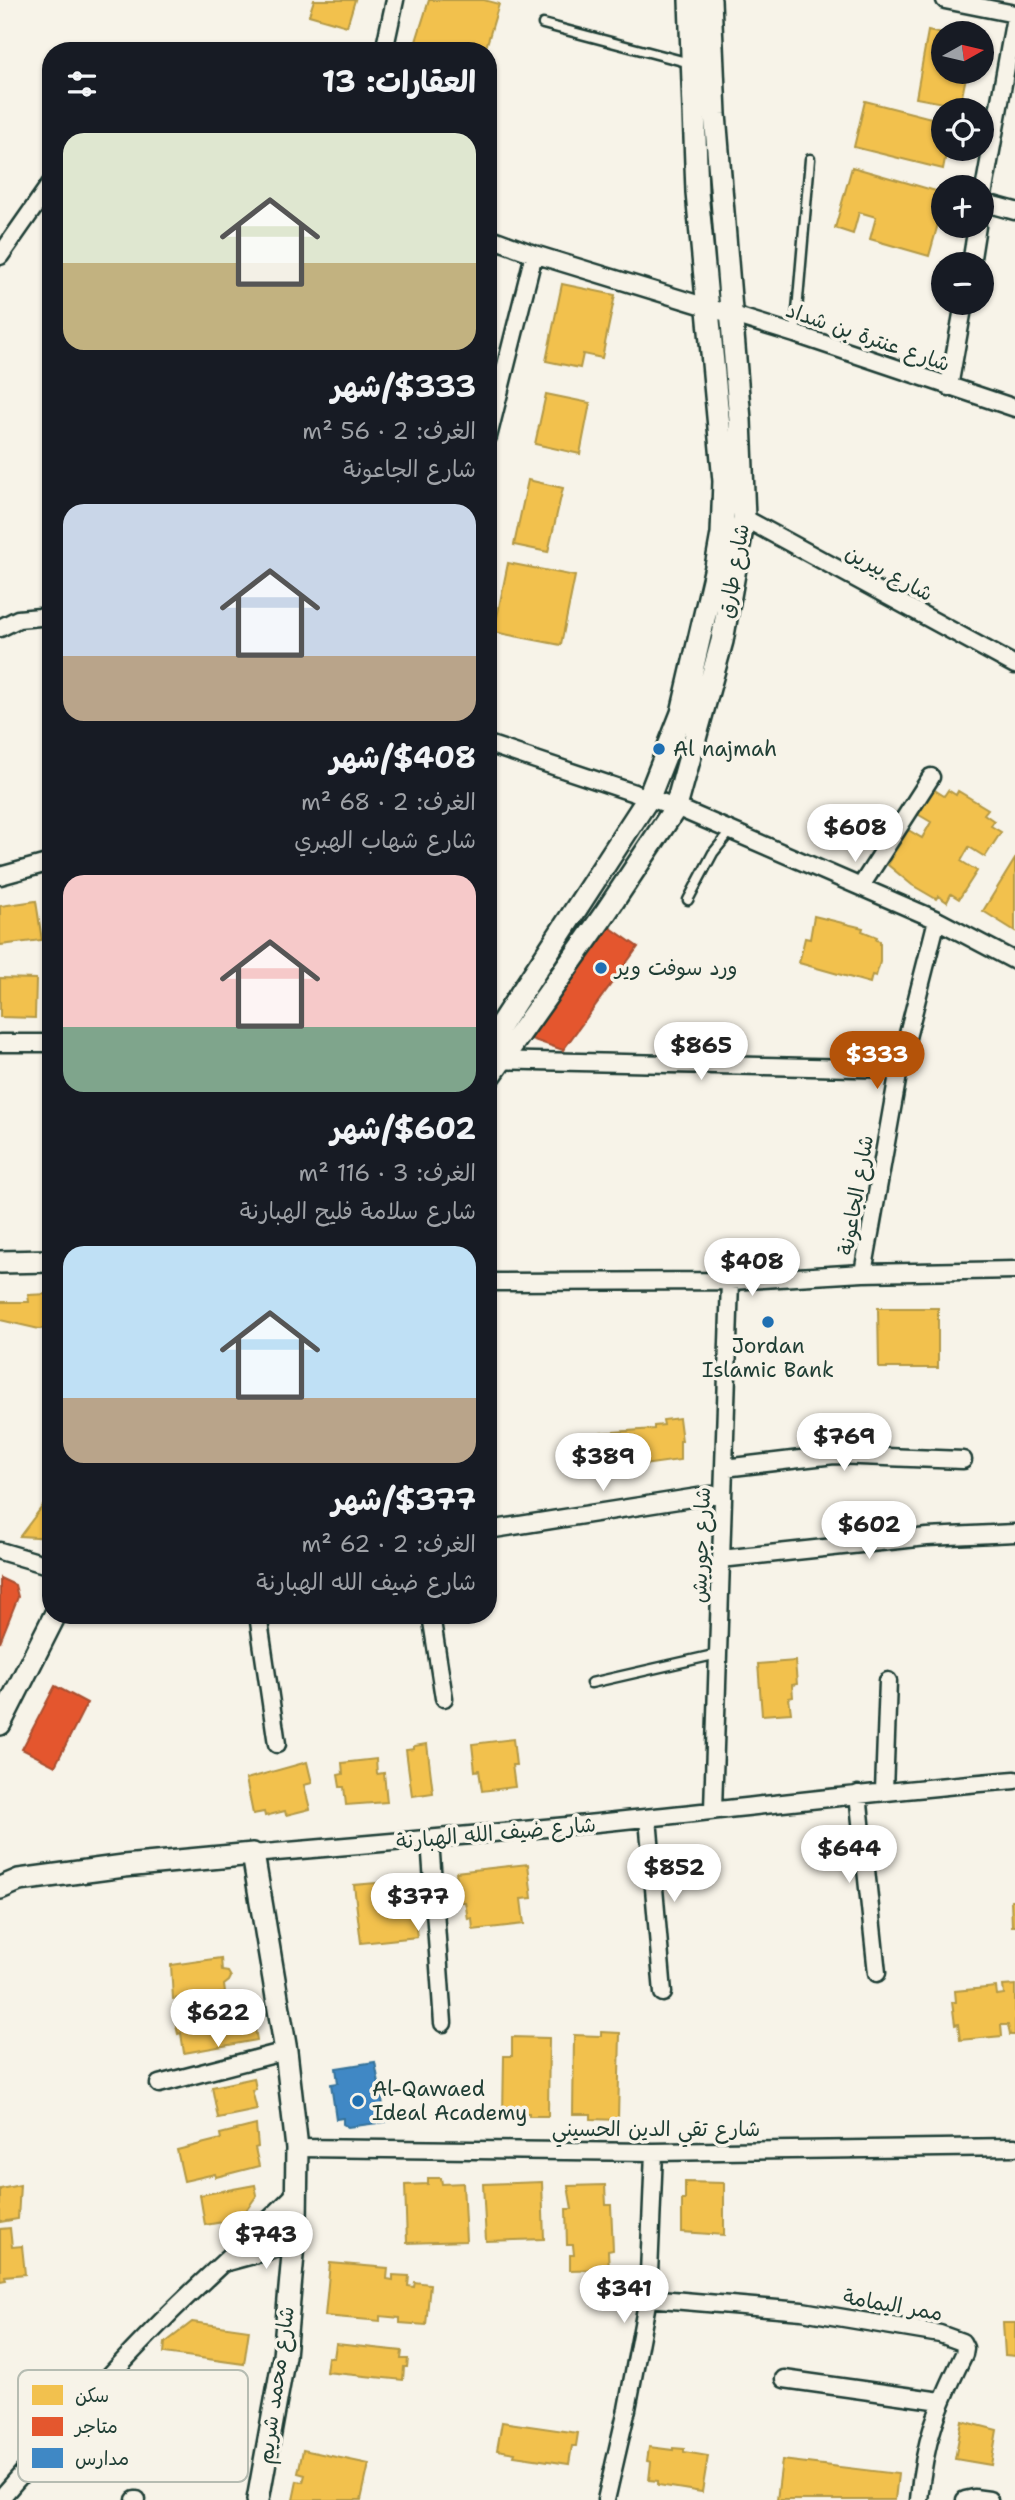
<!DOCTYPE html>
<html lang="ar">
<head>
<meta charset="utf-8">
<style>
	:root { --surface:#171b24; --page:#242831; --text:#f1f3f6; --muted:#9ea1a6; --accent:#b45309 }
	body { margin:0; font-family:"Shantell Sans","Playpen Sans Arabic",sans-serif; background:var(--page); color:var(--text); direction:rtl; height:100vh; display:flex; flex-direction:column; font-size:26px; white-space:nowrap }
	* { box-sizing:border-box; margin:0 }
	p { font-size:23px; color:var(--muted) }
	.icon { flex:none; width:38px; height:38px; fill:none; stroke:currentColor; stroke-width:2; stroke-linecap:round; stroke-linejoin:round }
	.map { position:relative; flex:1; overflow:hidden; direction:ltr }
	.drawer { position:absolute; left:42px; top:42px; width:455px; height:1582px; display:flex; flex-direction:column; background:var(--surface); border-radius:28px; box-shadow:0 2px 5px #0004; direction:rtl }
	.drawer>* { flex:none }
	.needle { width:46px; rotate:82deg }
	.buttons { position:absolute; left:931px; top:21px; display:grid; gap:14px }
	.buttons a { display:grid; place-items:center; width:63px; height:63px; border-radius:50%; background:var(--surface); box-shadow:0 2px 5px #0004; font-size:35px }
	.price { position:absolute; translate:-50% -60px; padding:0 16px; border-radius:24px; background:#fff; color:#222; font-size:23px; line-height:46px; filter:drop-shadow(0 2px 4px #0008) }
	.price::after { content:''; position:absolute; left:50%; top:42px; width:21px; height:16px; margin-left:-10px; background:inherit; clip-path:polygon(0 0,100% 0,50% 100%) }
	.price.current { background:var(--accent); color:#fff }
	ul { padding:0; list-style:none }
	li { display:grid; align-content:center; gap:14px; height:371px; padding:0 21px }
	li span { display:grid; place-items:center; height:217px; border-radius:21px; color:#555 }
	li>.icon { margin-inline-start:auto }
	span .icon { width:126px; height:126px; fill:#fffc; stroke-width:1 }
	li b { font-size:30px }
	h2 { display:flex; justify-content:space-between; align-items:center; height:84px; padding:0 21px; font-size:30px }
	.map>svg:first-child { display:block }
	.homes { fill:#f2c14e; stroke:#b39946; stroke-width:2 }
	.shops { fill:#e4572e; stroke:#a94f30; stroke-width:2 }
	.schools { fill:#3f88c5; stroke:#35729a; stroke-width:2 }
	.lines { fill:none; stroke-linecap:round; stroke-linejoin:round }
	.service-casing { stroke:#1f3d34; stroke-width:13 }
	.minor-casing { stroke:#1f3d34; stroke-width:21 }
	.tertiary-casing { stroke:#1f3d34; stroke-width:26 }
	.service { stroke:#f7f3e8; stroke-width:8 }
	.minor { stroke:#f7f3e8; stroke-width:16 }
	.tertiary { stroke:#f7f3e8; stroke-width:21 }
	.poi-dot { fill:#1f6fb2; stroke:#f7f3e8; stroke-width:2.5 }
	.labels { text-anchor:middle; stroke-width:7; stroke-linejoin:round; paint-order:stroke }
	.street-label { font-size:21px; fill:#1f3d34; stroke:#f7f3e8 }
	.poi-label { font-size:21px; fill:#1f3d34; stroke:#f7f3e8; text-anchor:start }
	.key { fill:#f7f3e8; stroke:#b6bcb2; stroke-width:2 }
	.key-label { font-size:19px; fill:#1f3d34 }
</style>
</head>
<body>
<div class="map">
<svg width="1015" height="2500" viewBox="0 0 1015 2500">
	<rect width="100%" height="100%" fill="#f7f3e8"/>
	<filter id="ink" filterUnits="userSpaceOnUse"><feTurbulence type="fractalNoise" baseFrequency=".0143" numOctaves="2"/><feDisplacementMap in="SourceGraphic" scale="14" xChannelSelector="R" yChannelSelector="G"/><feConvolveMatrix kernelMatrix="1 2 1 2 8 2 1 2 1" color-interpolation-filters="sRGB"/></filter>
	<g filter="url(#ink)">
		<!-- homes -->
		<path class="homes" d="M314,0h41l-8,26 -38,-11z
			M429,0h55l15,4 -14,47h-72z
			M928,31l15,3v38h24l-7,34 -44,-8z
			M865,101l78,20v28h4l-4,20 -89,-22z
			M852,167l91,26v13l-14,50 -59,-17 6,-22 -17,-5 -6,22 -18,-6z
			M562,284l53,11 -13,63 -19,-4 -3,14 -34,-7z
			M546,394l44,9 -10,51 -45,-10z
			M528,480l35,8 -15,64 -34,-7z
			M508,563l67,13 -14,69 -67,-13z
			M930,787l14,9 4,-6 8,5 2,-4 30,18 -4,5 10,7 -3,5 10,6 -16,25 -16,-10 -8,14 16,10 -18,28 -8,-5 -4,8 -9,-6 -2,3 -24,-14 -24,-20 6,-10 -4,-3 15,-24 17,10 9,-16 -17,-10z
			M1015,859v72l-32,-20z
			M36,901l6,39 -42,5v-39z
			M814,916l49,12 -1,3 15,6 -1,3 4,1v21l-4,14 -4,-1 -2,8 -71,-20 6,-25 5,1z
			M0,978l36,1 -1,39 -35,-1z
			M50,1162h1v65h-1z
			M48,1294v7h3v27l-12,1 -39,-9v-18h29l-1,-7z
			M878,1308h60v60h-59z
			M679,1418l3,23h-2v19l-74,10 -1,-12h-4l-1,-25 54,-4v-3l10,-1 -1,-5z
			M51,1495v43l-31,-2z
			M795,1661l2,23 -5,1 1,12 -4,1 2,15 -29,2 -4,-51z
			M513,1739l3,26h-4l3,22 -33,4 -3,-21 -4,1 -3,-27z
			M427,1744l6,49 -21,3 -6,-46 8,-1v-3z
			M376,1759l1,15 7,-1 3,29 -41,3 -2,-18h-4l-2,-12 5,-1 -1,-11z
			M307,1762l5,21 -8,2 6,24 -24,6 -1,-4 -20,5 -1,-4 -11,2 -7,-35z
			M528,1864l4,34 -11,1 3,25 -51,6 -1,-12 -4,1 -3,-17h-5l-4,-30z
			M410,1879l7,58 -56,6 -7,-58 22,-2 1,5 7,-1 -1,-5z
			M1011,1900h4v26h-3z
			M221,1958l1,13 6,1 3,5 -2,4 -5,4 1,8 -52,6 -2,-34z
			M1015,1985v50h-5l-2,-10h-7l1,11 -42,4 -2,-16 -3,1 -3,-23h4l-1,-11 41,-4 1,8 7,-1 -1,-8z
			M250,1999l7,41 -73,13 -3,-20 -3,1 -5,-22z
			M601,2032l19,1 -2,87 -27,-1v-5h-18l1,-79 27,1z
			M512,2037l37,1 -1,78h-19v-3h-6v3h-20l1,-60h8z
			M254,2078l2,11 -4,1 5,20 -39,8 -6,-31z
			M256,2125l2,22 -3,1 4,18 -43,11 -1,-3 -31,7 -7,-31 44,-11 -1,-5z
			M428,2178h13l1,6 21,-1 3,58 -59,2 -2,-58 23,-1z
			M542,2182l2,57 -58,2 -3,-57z
			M685,2182l39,1v52l-42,-3v-32h3z
			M20,2185l-2,34 -18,3v-33z
			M255,2185l2,10 -17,24 -35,6 -5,-30z
			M605,2185l1,20h5l2,45 -5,1 1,18 -39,1v-15h4l-1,-10h-6l-1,-36h6l-4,-23z
			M10,2228l2,19 10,-1 3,28 -20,2 1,4 -6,1v-52z
			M330,2263l58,5 -1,11 6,1v-5l16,1 -1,10 6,1 1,-5 15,2 -4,41 -26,-2v-5l-20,-2v5l-55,-5z
			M192,2322l57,8 -5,34 -80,-11 1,-10z
			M1003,2323h12v33l-10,-1z
			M336,2344l66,7 -1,8h7l-1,8h-3l-1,13 -77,-8 2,-15 6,1z
			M962,2421l35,9 -6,35 -36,-6z
			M502,2422l76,11 -2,13h-4l-3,18 -55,-8 1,-3 -18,-3z
			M649,2447l24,3v-2l11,1v3l24,4 -6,36 -44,-7v-4l-9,-1 2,-18 -4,-1z
			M303,2450l66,14 -8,36h-68l4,-19 6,1 2,-7 -7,-2z
			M782,2460l116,14 -3,26h-118z"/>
		<!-- shops -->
		<path class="shops" d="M608,926l30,21 -75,103 -32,-11z
			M0,1578l15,7 3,12 -18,45z
			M55,1686l32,17 -32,63 -33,-17z"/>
		<!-- schools -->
		<path class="schools" d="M375,2062l11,60 -38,5 -5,-3v-6l-7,1 -5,-35 7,-1 -2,-15z"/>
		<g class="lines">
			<!-- service casing -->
			<g class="service-casing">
				<path id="service" d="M543,24l147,39
					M795,334l15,-175
					M688,900l25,-47 17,-21
					M591,1683l127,-29"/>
			</g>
			<!-- minor casing -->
			<g class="minor-casing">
				<path id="minor" d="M945,0l70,14
					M384,51l11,-51
					M982,201l33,-184
					M982,202l33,9
					M488,237l46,17 261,80 220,74
					M0,256l51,-73
					M971,264l6,-38
					M949,387l15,-84
					M488,437l46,-183
					M744,518l271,147
					M0,628l18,-9 33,-3
					M488,744l188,63 261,113 78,41
					M0,876l51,-14
					M861,886l70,-109
					M0,1043h51
					M488,1060l411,9
					M863,1273l36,-204 38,-149
					M488,1282l242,-1 133,-8 152,-3
					M724,1468l110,-13 129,5
					M488,1530l235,-37
					M0,1551l51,15
					M721,1559l206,-22 88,-4
					M258,1615l19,129
					M431,1615l13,83
					M884,1791l4,-110
					M858,1794l19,179
					M713,1809l17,-528
					M648,1818l15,175
					M430,1840l13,183
					M253,1854c130,-11 261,-22 392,-36 123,-13 246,-28 370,-38
					M159,2084l127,-33
					M297,2148l357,4 361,-5
					M227,2262l67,-18
					M648,2298l154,13 138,23 22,8 3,6 -1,6c-26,53 -40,86 -45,146
					M784,2379l157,22
					M0,2499c54,-62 108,-124 166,-182 43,-43 89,-82 131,-125
					M135,2500h2
					M606,2500l21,-91 21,-111 6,-146
					M965,2500l9,-2 15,2"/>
			</g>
			<!-- tertiary casing -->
			<g class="tertiary-casing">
				<path id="tertiary" d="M488,1044l161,-247 33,-84 34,-146 6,-33 2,-53 -27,-289 -7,-192
					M488,1079l118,-167 70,-105 46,-166 22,-123 -4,-98 -25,-306 -5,-114
					M0,1262l51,-1
					M0,1724l55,-109
					M0,1888l19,-8 105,-14 129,-12 33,197 11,97 -1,73 -12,135 -26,144"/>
			</g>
			<!-- service -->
			<use href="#service" class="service"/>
			<!-- minor -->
			<use href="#minor" class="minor"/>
			<!-- tertiary -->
			<use href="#tertiary" class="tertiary"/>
		</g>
	</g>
	<!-- markers -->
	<g class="poi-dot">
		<circle cx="659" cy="749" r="7"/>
		<circle cx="601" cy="968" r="7"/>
		<circle cx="768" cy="1322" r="7"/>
		<circle cx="358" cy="2101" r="7"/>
	</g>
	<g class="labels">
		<!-- street labels -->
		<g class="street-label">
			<text transform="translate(868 337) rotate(19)" y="7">شارع عنترة بن شداد</text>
			<text transform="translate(734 571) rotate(-80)" y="7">شارع طارق</text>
			<text transform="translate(889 573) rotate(28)" y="7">شارع بيرين</text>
			<text transform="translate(856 1195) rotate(-80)" y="7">شارع الجاعونة</text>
			<text transform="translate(701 1545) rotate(-88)" y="7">شارع جوريش</text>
			<text transform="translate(496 1833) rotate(-5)" y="7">شارع ضيف الله الهبارنة</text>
			<text x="656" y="2136">شارع تقي الدين الحسيني</text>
			<text transform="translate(893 2305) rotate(10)" y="7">ممر اليمامة</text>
			<text transform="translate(276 2385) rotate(-82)" y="7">شارع محمد شريم</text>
		</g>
		<!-- poi labels -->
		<g class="poi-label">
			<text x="673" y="756">Al najmah</text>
			<text x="615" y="975">ورد سوفت وير</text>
			<text x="768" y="1353" text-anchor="middle">Jordan<tspan x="768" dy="24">Islamic Bank</tspan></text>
			<text x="372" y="2096">Al-Qawaed<tspan x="372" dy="24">Ideal Academy</tspan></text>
		</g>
	</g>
	<!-- legend -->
	<rect x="18" y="2370" width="230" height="112" rx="10" class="key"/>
	<rect x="32" y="2385" width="31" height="20" fill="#f2c14e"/>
	<rect x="32" y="2417" width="31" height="19" fill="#e4572e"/>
	<rect x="32" y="2448" width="31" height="20" fill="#3f88c5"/>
	<g class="key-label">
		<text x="75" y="2402">سكن</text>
		<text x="75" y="2433">متاجر</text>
		<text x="75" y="2465">مدارس</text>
	</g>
</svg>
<div class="buttons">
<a><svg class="needle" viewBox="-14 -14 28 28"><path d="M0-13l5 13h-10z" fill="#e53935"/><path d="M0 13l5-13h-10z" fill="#9ea1a6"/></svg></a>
<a><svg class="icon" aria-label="locate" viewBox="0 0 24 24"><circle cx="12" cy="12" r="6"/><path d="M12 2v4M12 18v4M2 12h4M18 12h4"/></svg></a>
<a>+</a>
<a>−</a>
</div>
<b class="price" style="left:855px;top:864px">$608</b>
<b class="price" style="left:701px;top:1082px">$865</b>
<b class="price current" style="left:877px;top:1091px">$333</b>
<b class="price" style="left:752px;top:1298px">$408</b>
<b class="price" style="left:844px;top:1473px">$769</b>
<b class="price" style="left:603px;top:1493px">$389</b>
<b class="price" style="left:869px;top:1561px">$602</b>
<b class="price" style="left:849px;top:1885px">$644</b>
<b class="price" style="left:674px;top:1904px">$852</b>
<b class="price" style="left:418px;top:1933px">$377</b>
<b class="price" style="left:218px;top:2049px">$622</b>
<b class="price" style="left:266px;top:2271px">$743</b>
<b class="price" style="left:624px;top:2325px">$341</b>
<section class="drawer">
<h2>العقارات: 13<svg class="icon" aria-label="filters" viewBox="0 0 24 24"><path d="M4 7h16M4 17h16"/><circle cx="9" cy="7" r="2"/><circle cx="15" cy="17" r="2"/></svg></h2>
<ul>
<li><span style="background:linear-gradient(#dfe7d0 60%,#c2b280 0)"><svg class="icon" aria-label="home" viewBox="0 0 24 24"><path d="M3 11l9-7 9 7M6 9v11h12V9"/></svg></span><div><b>$333/شهر</b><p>الغرف: 2 · 56 m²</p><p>شارع الجاعونة</p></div></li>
<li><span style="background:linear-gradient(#c9d6e8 70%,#b9a48a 0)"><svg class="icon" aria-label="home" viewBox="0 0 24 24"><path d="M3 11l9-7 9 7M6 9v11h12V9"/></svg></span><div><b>$408/شهر</b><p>الغرف: 2 · 68 m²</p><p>شارع شهاب الهبري</p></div></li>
<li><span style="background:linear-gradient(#f6c9c9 70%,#7fa58c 0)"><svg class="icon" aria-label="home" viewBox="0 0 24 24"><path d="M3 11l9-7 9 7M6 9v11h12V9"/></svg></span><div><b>$602/شهر</b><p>الغرف: 3 · 116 m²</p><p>شارع سلامة فليح الهبارنة</p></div></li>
<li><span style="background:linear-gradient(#bfe0f5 70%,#b9a48a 0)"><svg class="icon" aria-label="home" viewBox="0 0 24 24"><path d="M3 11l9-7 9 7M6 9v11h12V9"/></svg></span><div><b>$377/شهر</b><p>الغرف: 2 · 62 m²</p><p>شارع ضيف الله الهبارنة</p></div></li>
</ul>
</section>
</div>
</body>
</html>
